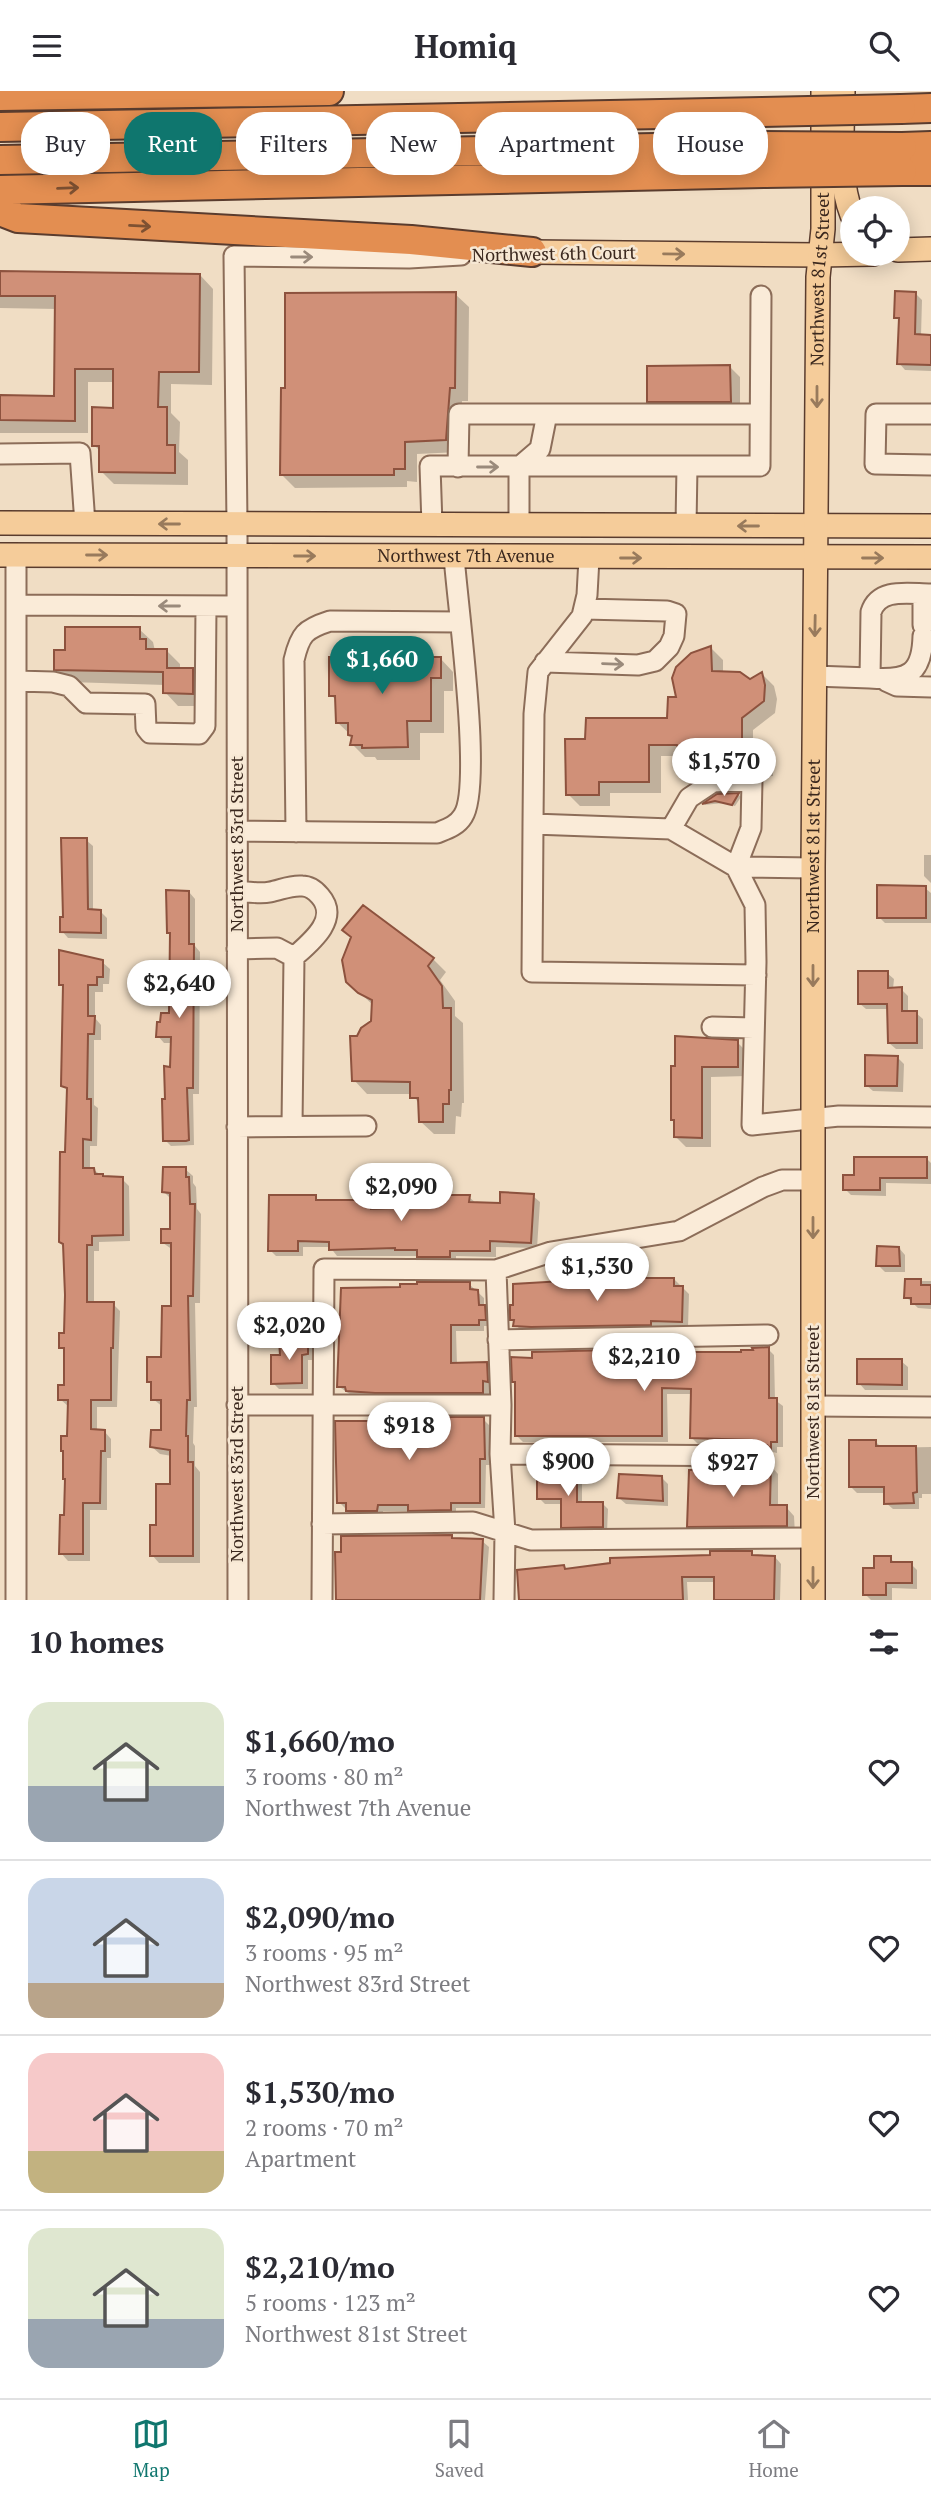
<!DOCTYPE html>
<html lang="en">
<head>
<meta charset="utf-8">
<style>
	:root { --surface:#fff; --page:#f7f7f7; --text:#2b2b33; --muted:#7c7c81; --line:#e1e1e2; --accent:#0f766e }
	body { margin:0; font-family:"PT Serif",serif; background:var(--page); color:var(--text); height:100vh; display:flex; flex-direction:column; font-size:26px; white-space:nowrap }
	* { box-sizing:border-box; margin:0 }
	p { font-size:23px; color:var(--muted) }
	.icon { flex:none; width:38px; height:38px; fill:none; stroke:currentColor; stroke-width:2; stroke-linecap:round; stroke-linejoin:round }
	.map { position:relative; height:1509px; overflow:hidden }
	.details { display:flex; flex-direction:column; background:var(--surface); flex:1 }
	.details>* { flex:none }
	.guide { position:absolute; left:21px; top:21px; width:889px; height:63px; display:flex; gap:14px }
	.controls { position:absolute; left:840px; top:105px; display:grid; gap:14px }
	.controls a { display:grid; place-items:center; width:70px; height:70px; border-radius:50%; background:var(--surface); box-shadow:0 4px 18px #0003; font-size:35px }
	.price { position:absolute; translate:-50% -60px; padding:0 16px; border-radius:24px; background:#fff; color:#222; font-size:23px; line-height:46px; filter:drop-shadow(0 2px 4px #0008) }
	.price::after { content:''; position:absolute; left:50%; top:42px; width:21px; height:16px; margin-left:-10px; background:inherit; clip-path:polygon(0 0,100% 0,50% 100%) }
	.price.active { background:var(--accent); color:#fff }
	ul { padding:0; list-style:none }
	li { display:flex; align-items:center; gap:21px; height:175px; padding:0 28px }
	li+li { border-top:2px solid var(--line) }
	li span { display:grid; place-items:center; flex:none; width:196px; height:140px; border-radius:21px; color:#555 }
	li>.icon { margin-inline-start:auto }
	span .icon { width:84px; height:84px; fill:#fffc; stroke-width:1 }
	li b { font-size:30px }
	h2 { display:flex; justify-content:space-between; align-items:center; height:84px; padding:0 28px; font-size:30px }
	.pill { padding:0 24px; border-radius:28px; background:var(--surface); box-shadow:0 4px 18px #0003; font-size:24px; line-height:63px }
	.pill.active { background:var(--accent); color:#fff }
	header { display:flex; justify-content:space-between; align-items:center; height:91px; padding:0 28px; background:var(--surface); font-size:32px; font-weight:700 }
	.tabs { display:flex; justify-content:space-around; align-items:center; height:98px; border-top:2px solid var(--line); background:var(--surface); font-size:19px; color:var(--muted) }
	.tabs a { display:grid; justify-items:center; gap:4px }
	.tabs .active { color:var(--accent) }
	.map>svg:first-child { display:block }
	.shadow { fill:#0003 }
	.building { fill:#d09078; stroke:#8d523e; stroke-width:2 }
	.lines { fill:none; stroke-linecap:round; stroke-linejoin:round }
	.minor-casing { stroke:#8c6d59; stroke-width:23 }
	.major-casing { stroke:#5a3c2e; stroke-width:26 }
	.highway-casing { stroke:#5a3c2e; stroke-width:32 }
	.minor { stroke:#faebd8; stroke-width:19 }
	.major { stroke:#f5cc9a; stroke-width:23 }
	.highway { stroke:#e38e51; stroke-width:28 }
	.highway-bridge-casing { stroke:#5a3c2e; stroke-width:32; stroke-linecap:butt }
	.highway-bridge { stroke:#e38e51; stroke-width:28 }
	.oneway { stroke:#7e5132 }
	.oneway2 { stroke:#987a5c }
	.oneway3 { stroke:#9a8a7b }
	.labels { text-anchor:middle; stroke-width:5; stroke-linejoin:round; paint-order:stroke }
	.street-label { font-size:18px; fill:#3b281e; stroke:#f7e8d4 }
</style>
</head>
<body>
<header><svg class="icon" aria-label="menu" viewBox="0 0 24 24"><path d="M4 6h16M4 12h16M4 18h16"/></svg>Homiq<svg class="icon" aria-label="search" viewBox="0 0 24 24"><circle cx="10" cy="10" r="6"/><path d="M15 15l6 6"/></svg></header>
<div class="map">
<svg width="931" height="1509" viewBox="0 0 931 1509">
	<rect width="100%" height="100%" fill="#f0ddc4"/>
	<!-- shadow -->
	<path class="shadow" d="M0,182l200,2 13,14 -1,96 -41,-1v29l9,9 -1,30 9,8v25l-74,-1 -13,-13v-19l-7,-7 21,-36v-27h-27v51h-88v-36h56l1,-88 -57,-1z
		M455,203l14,13 -1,94h-6l-3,51 -42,2v28l-10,-1v6l-112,1 -13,-13z
		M916,203l6,6 -1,36h10v35l-26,-1 -6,-7 1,-42 -4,-4z
		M730,276l10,10v34h-81l-10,-10z
		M139,538l14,13 2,9h12l13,13v6h12l14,13v23h-28l-13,-14v-7l-96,-3 -14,-13 11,-17z
		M711,557l12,12v13l27,8 12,-7 12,12 3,13 -2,14 -22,17v17h8l12,12v17l-49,5 -19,12 -12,-12v-15l-9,-10h-23v37h-51v13h-30l-12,-12 19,-53 82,-21 9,-21z
		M408,564l4,4 28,-1 13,14v19h-9v42h-24v27h-43l-2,-3h-10l-13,-13 2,-6 -17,-16v-21l-6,-6z
		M739,704l2,2 -6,9 -12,-3 -19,2 14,-9z
		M86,749l7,6v65h7l7,7v21l-39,-1 -6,-7z
		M924,764h7v28l-7,-7z
		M925,797l6,5v30h-46l-6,-6z
		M189,801l6,7v47l5,6 -1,142h-6l1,51 -23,1 -6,-6 8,-97h-9l-6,-7 13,-21 1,-79 -4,-4z
		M363,816l70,52 13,13 -6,8 15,21v15l8,7 1,80h-2l-1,14 -5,-1 -1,18h-21l-14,-13v-16l-8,-11h-45l-13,-14 4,-42 15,-16v-17l-26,-24z
		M102,871l8,7 -1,15h-6v8h-8v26l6,7v15h-7v65l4,3 -1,38h-7v24h4l11,8 17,1 7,7 1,55 -31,1v9h-5v53h19l7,7 -3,96h-20v24h7l7,8v19h-4v52h-17v51h-22l-7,-8 5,-37 3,-109 -9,-8 5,-13v-34l-4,-5 5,-12 3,-243 -6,-7 1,-97 -3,-4z
		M887,882l7,6 -1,10h8l7,7v17h8l7,6v30h-27l-7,-6v-34h-23l-7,-6z
		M737,951l10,10v24l-36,1v70h-25l-10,-10v-14l-3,-3v-52z
		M897,966l7,7 -1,28 -30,-1 -7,-6z
		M926,1067l5,5v21l-45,-1v13l-35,-1 -6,-6 11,-12z
		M185,1078l8,7v7l3,4 1,22 4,5 -1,89h-5l2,104h-3l-1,36 2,3v20l5,6v91h-41l-7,-8 19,-69 1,-30 -12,-2 -8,-7 10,-15 1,-25 -10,-8v-14l-4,-4 14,-22 10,-51v-58l-10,-7 9,-13v-30l-8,-8z
		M437,1097l6,9h26l7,6 26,1 31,-8 7,6 -3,46 -41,-1v10l-40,-1v7h-31l-7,-7h-81l-7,-9h-27v9h-27l-6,-6 45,-53 5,5h50l7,8 42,-1z
		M899,1157l6,7v17h-20l-7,-7z
		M624,1182l6,6h44l15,15 -1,33h-31v4l-135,1 -10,-12 50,-37 4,3h40z
		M906,1190h25v28l-13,-1 -12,-11z
		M469,1193l15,14v8l7,7v13h-7v5h-28l1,34 29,-1 7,6v17h-4v11l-135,-1 -16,-11 64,-97z
		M307,1251l6,6 1,12h-6v29h-29l-6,-6 8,-27z
		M768,1258l6,6 1,45 8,6v41h-6v6l-16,-4 -5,-4 -58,-1 -6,-6 1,-44h-26l1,48h-145l-6,-6v-51l-3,-3 140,-28h89z
		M901,1270l7,6v23h-43l-6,-7z
		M483,1328l6,6 2,40h-5l-1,43h-29v8h-40l-6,-5h-27v6h-29l-15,-15z
		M876,1351l6,6 49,-1v47h-9v4h-3v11h-26l-7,-6v-10h-29l-6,-6z
		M771,1375l7,8v33h8l8,9 1,18h-97l-9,-8z
		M576,1378l6,5v30l20,-1 6,6 -1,23h-39l-5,-5 -1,-23h-17l-6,-6z
		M662,1387l6,6v22l-42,-2 -7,-6z
		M451,1445l4,4 27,1 7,6 -4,53h-148z
		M751,1461l4,5h20l6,7 -1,36h-65v-18h-28l1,18h-167l43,-33 3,3z
		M890,1467l6,6h15l6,6v19l-25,-1v12h-21l-6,-6 10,-24z"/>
	<!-- building -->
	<path class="building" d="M0,180l200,3 -1,98h-40l-1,35h9v38h8v28l-76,-1v-26h-7v-39l21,1v-39h-38v52l-75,-1v-25l54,1 1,-100h-55z
		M895,200l21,1 -1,42 16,1v30l-34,-1 2,-46h-5z
		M456,201l-1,96h-5l-4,52 -41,2v27h-11v6h-114l1,-87h4v-95z
		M730,274l1,37h-84v-36z
		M65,536h75v12h6v10h21v19h26v26l-30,-1v-21l-109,-2v-20h11z
		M711,555l1,25 28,1 10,7 12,-7 3,13 -1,16 -22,17v27h20v20l-50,5 -21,12v-19l-9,-6 -5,-12h-28v37h-50v13h-33l-1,-56h20l1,-21h81l1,-21h8l-4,-19 4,-11 15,-14z
		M360,562h49v4h32v21h-10v43h-24l1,26 -46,1v-3h-12l2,-9 -4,-1v-12h-12l-1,-27h-6v-39h31z
		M739,702l-7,12 -17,-4 -13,3 15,-10z
		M61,747h26l1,71 13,1v23l-41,-1v-15h3z
		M877,794l49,1v32h-49z
		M166,799l23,1v53h5l-1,144h-6l2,52 -3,1h-23l-1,-42h3l-1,-33 6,1 1,-30h-15l1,-15h3l1,-9h8l1,-80h-3z
		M363,814l71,53 -6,8 14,20 1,22h8v82h-2v14h-6v18h-24l-1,-24h-8v-16l-58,-1 -2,-45h7l4,-8 10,-7 1,-21 -14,-7 -12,-11 -4,-22 9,-23 -9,-7z
		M59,859l44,10v17h-6v8h-9v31h7l-1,18h-6l-1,65h4v41l-8,-1v29h11l1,6h8v2l20,1v58l-31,1v9h-5v57h27l-1,46h-2v52h-20v29l14,1v21h-4l-1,52h-17v51h-24l1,-39h4l1,-36h-2v-28h-2v-15h6l1,-36h-10v-15h6v-37h-5v-15h5l1,-38 -2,-51 -4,-2 1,-90h5l2,-64 -6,-2 2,-101h-4z
		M858,880h30v17l14,-1v24h15v32h-29l-1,-39h-29z
		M675,945l63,4v27h-36v71l-28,-1v-17h-3v-54h4z
		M865,964l33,1 -1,30h-32z
		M854,1066h73v21h-47v12h-37v-15h11z
		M163,1076h23v10h3l1,27h5l-2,92h-5l2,104h-3l-1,36h2v26h5v94h-43v-31h6v-41h14v-34l-20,-3 1,-17h10v-30h-10v-18h-4v-25h14l1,-51h9v-63h-10v-14h9v-36l-8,-1z
		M417,1095h21v9h32l-1,7 31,1v-11l34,2 -3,49 -41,-2v10h-40v6h-33v-7h-22v-2l-66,2v-8l-31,-1v10h-30l1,-56h47v5h55v9l46,-2z
		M877,1155l22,1 1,19h-24z
		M605,1180h19v7h50v8h9l-1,36 -31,-1v4l-120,2 -18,-1 1,-6h-4v-15h3v-21l50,-3v3h42z
		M905,1188h16v6h10v19h-20v-6h-7z
		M417,1191h53v7l8,1 1,15h6l1,15h-7v5h-28v38l36,-1 1,20 -5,-1v12h-108l-29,-2 -1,-4h-8l4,-99 59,-1v-3h17z
		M279,1249h29v14l-6,1v28l-31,1v-29h9z
		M769,1256v51h8v44h-6v7l-4,-4 -14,-1v-4l-63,-2 1,-49 -29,-1v48h-147v-54h-3l-1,-25 21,1v-6l120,-3v3h89v-2h12l-1,-2z
		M857,1268h45v26l-45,-1z
		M374,1326h110l1,42h-5v44h-29v7l-43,1v-6h-30l-1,6h-31v-8h-9l-2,-82h39z
		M849,1349h27v6h40l1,46 -4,1 1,10 -30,1v-17h-35z
		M771,1372l-1,42h17v21l-100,1 2,-57 63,-1 14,-2z
		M537,1376h40v35h26v25l-42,1v-29h-24z
		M619,1383l43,2 1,25 -46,-3z
		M452,1444v3l31,1 -3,61h-144l-1,-48h6v-16z
		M710,1460h42v4l23,1 -1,44h-60v-23h-32l1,23h-164l-2,-30 47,-5 1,4 45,-6v-5l100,-3z
		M874,1465h17v6h21v21h-26v12h-23v-27h11z"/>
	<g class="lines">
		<!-- minor casing -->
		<g class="minor-casing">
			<path id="minor" d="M931,323h-55l-1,50 56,1
				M0,363l80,-1 5,71
				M458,376l1,-53h301
				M432,434l-2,-59h330l1,-170
				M519,434v-58l21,-18 7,-35
				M686,435l1,-60
				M16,464v1045
				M16,514l221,1
				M923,534v-31
				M545,571l93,3 17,-4 14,-14 5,-11 2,-22 -9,-3 -83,-2
				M814,585l56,2 1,-66c8,-25 38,-18 60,-18
				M870,587c38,3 52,-4 53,-42
				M16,590l37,1 16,4 17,17 59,1 1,24 4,5 49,1 6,-8 1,-120
				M886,590l11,5 34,1
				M533,733l1,-110 4,-42 44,-56 5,-21 2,-37
				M671,738l18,-31 24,-16 39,-2 -1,48 -15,39 19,38 1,57 -4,163 87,-9 92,1
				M237,740l200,2c10,-4 20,-7 26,-17 20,-30 -6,-215 -9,-260
				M296,741l-2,-172c6,-26 11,-31 36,-39l129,1
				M237,800c11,1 23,3 33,1 11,-2 20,-7 32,-6 8,0 13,4 18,10 20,23 -9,46 -26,61
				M237,858l40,-1 17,9 -2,169
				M756,884l-224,-3 1,-148 138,5 65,38 77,1
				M712,936l42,1
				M237,1036l129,-1
				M496,1179l55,-18 128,-21 84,-44 19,-7h31
				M498,1249l270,-5
				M237,1314h264
				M813,1315l118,1
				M500,1363l261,2
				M322,1433l151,-2 58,18 282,-2
				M238,1509l-1,-1076 -3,-268 175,2 52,-3
				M322,1509l2,-331 172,1 5,135 -1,49 5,78 -1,68"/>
		</g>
		<!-- major casing -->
		<g class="major-casing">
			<g id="major">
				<path d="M843,0c0,41 -6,86 9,124"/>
				<path d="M898,159l33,-1"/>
				<path d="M532,161l287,3 54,-1"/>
				<path d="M0,432l931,3"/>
				<path id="s1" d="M0,464l931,2"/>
				<path id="s2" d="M813,1509v-732l5,-591 5,-48v-138"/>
			</g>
		</g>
		<!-- highway casing -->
		<g class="highway-casing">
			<path id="highway" d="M0,5l329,-5
				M901,18l30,-1
				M0,36l762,-15
				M902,56l29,-1
				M0,69l761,-14
				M902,80h29
				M0,99l765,-17
				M0,120l18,7 393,22 121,12"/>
		</g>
		<!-- minor -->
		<use href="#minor" class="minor"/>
		<!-- major -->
		<use href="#major" class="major"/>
		<!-- highway -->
		<use href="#highway" class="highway"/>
		<!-- highway-bridge casing -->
		<g class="highway-bridge-casing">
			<path id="highway-bridge" d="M762,21l139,-3
				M761,55l141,1
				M765,82l137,-2"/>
		</g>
		<!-- highway-bridge -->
		<use href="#highway-bridge" class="highway-bridge"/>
	</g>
	<!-- one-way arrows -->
	<defs><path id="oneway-shaft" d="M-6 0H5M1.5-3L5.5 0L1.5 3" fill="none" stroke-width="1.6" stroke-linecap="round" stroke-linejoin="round" transform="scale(1.75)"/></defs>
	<g class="oneway">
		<use href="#oneway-shaft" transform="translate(68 97) rotate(-2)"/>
		<use href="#oneway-shaft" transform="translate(140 135) rotate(3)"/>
	</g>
	<g class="oneway2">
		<use href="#oneway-shaft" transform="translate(674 163) rotate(1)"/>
		<use href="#oneway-shaft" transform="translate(817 306) rotate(90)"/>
		<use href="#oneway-shaft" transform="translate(169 433) rotate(-180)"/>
		<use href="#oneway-shaft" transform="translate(748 435) rotate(-180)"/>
		<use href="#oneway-shaft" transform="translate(97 464)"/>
		<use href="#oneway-shaft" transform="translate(305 465)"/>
		<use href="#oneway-shaft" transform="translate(631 467)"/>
		<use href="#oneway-shaft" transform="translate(873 467)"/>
		<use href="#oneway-shaft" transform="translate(815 535) rotate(91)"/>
		<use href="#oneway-shaft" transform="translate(813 885) rotate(90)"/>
		<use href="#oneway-shaft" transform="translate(813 1137) rotate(90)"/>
		<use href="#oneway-shaft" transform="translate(813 1487) rotate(90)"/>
	</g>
	<g class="oneway3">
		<use href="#oneway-shaft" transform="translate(302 166)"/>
		<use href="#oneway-shaft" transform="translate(488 376)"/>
		<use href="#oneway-shaft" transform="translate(169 515) rotate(-180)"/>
		<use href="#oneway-shaft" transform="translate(613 573) rotate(2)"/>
	</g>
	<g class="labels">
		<!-- street labels -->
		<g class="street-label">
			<text transform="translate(554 163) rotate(-1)" y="6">Northwest 6th Court</text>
			<text dy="6" stroke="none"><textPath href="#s2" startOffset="1321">Northwest 81st Street</textPath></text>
			<text dy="6" stroke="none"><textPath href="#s1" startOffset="466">Northwest 7th Avenue</textPath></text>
			<text transform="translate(237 753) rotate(-90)" y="6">Northwest 83rd Street</text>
			<text dy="6" stroke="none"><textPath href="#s2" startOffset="754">Northwest 81st Street</textPath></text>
			<text transform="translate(813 1321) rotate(-90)" y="6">Northwest 81st Street</text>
			<text transform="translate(237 1383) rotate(-90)" y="6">Northwest 83rd Street</text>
		</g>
	</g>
</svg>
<div class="controls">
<a><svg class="icon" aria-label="locate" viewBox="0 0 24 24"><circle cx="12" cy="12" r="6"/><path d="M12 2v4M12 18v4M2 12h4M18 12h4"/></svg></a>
</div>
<b class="price active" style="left:382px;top:605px">$1,660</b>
<b class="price" style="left:724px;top:707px">$1,570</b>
<b class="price" style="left:179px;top:929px">$2,640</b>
<b class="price" style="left:401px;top:1132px">$2,090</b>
<b class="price" style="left:597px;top:1212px">$1,530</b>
<b class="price" style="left:289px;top:1271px">$2,020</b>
<b class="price" style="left:644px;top:1302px">$2,210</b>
<b class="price" style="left:409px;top:1371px">$918</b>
<b class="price" style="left:568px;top:1407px">$900</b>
<b class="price" style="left:733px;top:1408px">$927</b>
<div class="guide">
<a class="pill">Buy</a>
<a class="pill active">Rent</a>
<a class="pill">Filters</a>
<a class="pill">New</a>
<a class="pill">Apartment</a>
<a class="pill">House</a>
</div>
</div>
<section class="details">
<h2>10 homes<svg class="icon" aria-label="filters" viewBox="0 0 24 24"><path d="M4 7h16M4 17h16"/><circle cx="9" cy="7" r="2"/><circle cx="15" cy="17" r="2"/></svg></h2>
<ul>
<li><span style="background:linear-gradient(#dfe7d0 60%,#9aa5b1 0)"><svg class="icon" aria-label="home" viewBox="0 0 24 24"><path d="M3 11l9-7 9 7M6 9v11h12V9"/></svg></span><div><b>$1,660/mo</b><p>3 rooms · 80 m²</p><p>Northwest 7th Avenue</p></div><svg class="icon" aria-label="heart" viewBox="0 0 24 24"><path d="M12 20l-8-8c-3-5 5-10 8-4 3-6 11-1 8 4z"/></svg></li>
<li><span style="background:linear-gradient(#c9d6e8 75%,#b9a48a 0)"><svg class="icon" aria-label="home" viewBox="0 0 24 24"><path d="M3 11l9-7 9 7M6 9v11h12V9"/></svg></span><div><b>$2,090/mo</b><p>3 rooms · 95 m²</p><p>Northwest 83rd Street</p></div><svg class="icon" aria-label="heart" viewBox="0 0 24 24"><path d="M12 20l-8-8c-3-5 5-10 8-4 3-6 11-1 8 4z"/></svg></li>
<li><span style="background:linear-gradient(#f6c9c9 70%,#c2b280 0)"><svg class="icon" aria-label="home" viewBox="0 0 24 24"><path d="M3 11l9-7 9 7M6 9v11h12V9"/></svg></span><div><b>$1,530/mo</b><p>2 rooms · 70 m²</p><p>Apartment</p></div><svg class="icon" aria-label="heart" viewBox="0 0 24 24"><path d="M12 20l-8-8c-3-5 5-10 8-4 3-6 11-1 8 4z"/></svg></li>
<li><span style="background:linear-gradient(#dfe7d0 65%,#9aa5b1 0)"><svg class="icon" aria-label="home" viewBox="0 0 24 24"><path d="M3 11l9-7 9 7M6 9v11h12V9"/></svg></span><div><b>$2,210/mo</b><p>5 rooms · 123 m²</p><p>Northwest 81st Street</p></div><svg class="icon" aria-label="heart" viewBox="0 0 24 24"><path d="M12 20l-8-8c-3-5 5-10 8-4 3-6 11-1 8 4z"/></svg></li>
</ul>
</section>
<nav class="tabs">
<a class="active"><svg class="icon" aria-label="map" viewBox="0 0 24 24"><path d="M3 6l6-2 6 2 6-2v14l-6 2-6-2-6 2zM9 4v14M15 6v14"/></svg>Map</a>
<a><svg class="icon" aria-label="saved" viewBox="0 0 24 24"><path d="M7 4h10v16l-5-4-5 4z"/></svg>Saved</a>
<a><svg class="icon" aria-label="home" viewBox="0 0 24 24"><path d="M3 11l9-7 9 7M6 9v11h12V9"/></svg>Home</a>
</nav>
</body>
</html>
